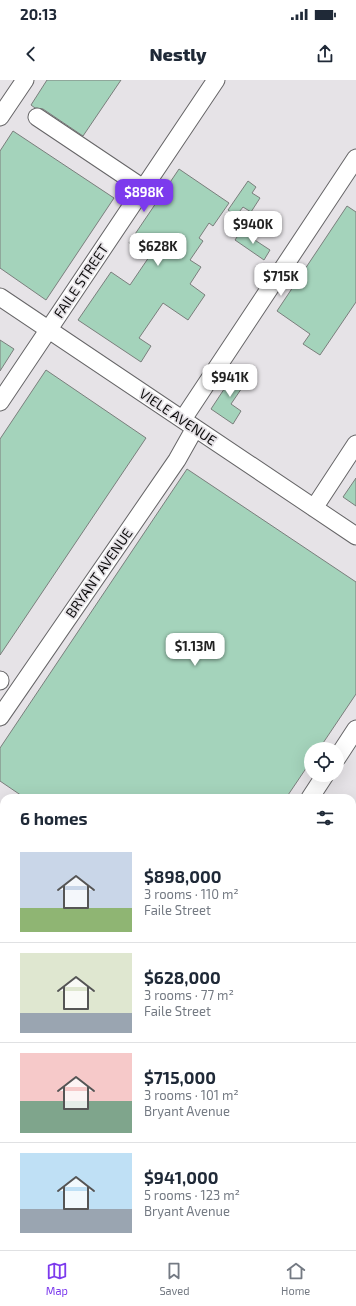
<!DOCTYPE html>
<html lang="en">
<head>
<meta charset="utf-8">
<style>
	:root { --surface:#fff; --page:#f2f2f3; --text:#1f2937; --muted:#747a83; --line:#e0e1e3; --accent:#7c3aed }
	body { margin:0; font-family:"Exo 2",sans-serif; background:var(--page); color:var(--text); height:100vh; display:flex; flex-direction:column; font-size:15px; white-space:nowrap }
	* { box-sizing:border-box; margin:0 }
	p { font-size:13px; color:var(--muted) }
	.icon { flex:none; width:22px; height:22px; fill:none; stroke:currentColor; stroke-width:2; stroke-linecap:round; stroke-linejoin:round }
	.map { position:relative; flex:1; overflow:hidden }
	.sheet { position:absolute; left:0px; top:714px; width:356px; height:456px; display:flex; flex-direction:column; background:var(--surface); border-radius:12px 12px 0 0; box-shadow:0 4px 16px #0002 }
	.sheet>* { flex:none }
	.controls { position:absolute; left:304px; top:662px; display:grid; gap:8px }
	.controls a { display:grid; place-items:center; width:40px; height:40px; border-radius:50%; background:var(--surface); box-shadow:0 4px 16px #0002; font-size:20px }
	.price { position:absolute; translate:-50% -34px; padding:0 9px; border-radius:8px; background:#fff; color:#222; font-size:13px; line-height:26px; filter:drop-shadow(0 1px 2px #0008) }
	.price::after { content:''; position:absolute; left:50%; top:24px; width:12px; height:9px; margin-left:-6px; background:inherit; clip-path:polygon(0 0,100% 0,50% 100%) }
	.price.current { background:var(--accent); color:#fff }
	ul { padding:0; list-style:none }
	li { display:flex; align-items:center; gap:12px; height:100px; padding:0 20px }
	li+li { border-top:1px solid var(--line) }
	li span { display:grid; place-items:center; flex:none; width:112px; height:80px; border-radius:0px; color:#555 }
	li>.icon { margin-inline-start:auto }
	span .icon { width:48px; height:48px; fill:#fffc; stroke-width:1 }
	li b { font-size:17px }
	h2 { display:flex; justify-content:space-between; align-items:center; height:48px; padding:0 20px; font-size:17px }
	.status { display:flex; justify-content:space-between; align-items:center; height:28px; padding:0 20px; background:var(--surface); direction:ltr }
	.status svg { height:11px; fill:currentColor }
	header { display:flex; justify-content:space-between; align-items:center; height:52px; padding:0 20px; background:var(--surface); font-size:18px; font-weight:800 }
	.tab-bar { display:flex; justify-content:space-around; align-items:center; height:56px; border-top:1px solid var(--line); background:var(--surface); font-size:11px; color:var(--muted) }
	.tab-bar a { display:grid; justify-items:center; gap:2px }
	.tab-bar .current { color:var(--accent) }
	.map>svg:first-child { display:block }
	.building { fill:#a4d3bb; stroke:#7a7e7c }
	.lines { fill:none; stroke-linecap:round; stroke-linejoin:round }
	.minor-casing { stroke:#666567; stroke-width:19 }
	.minor { stroke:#fff; stroke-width:17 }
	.labels { text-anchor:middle; stroke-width:3.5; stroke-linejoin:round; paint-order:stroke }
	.street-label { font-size:14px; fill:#100f10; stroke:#e6e3e7 }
</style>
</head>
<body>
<div class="status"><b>20:13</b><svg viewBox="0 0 49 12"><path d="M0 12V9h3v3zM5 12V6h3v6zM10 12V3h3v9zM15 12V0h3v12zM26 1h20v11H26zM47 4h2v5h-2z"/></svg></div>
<header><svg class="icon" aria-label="back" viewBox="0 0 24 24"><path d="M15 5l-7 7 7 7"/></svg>Nestly<svg class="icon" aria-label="share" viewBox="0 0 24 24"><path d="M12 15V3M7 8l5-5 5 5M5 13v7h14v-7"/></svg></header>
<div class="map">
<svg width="356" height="1170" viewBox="0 0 356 1170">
	<rect width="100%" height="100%" fill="#e6e3e7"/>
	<!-- building -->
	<path class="building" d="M47,0h74l-38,56 -40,-27 -8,-1 -4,-3z
		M13,51l101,67 -68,102 -46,-32v-117z
		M179,89l50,34 -16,23 -4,-3 -10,15 4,3 -13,19 11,7 -11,17 15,11 -17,25 -25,-17 -24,35 12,8 -10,16 -63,-42 33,-48 19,13 19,-28 -20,-14z
		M248,101l8,6 -4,6 8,5 -9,14 -8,-5 -7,9 -8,-6z
		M347,126l9,6v90l-36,53 -17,-11 7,-10 -33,-23z
		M241,151l29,19 -6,10 -29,-20z
		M0,260l14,9 -14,22z
		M46,290l100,68 -146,217v-216z
		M236,291l12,8 -17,25 10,7 -8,13 -22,-15z
		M187,389l169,113v112l-37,55h-8v12l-25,37h-261l-25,-17v-33z
		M356,398v28l-13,-9z"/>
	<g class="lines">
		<!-- minor casing -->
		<g class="minor-casing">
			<path id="minor" d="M0,37l25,-37
				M37,37l106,71
				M0,217l356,239
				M0,322l216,-322
				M183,339l173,-261
				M314,428l42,-64
				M0,601v-1
				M0,637l177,-257 18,-32
				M337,678l19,-29
				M310,718l15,-23
				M0,737l4,3
				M352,879l4,1
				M352,942l4,-7
				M352,958l4,3
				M352,986l4,2"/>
		</g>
		<!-- minor -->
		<use href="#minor" class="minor"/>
	</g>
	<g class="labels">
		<!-- street labels -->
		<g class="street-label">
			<text transform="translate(81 201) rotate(-56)" y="5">FAILE STREET</text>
			<text transform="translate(178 337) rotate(34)" y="5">VIELE AVENUE</text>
			<text transform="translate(99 493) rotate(-55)" y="5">BRYANT AVENUE</text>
		</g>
	</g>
</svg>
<div class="controls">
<a><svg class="icon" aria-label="locate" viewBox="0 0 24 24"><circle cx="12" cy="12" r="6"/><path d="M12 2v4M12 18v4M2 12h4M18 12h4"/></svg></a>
</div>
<b class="price current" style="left:144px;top:133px">$898K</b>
<b class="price" style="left:253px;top:165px">$940K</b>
<b class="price" style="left:158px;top:187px">$628K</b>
<b class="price" style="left:281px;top:217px">$715K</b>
<b class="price" style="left:230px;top:318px">$941K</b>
<b class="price" style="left:195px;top:587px">$1.13M</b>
<section class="sheet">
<h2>6 homes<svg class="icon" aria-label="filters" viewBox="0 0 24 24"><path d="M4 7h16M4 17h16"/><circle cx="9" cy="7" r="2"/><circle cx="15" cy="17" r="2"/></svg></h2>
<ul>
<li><span style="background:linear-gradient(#c9d6e8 70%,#8fb573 0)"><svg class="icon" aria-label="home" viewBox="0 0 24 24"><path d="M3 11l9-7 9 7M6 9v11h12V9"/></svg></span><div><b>$898,000</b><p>3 rooms · 110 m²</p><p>Faile Street</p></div></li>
<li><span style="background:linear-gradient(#dfe7d0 75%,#9aa5b1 0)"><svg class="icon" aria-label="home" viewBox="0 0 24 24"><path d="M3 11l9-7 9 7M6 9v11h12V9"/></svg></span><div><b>$628,000</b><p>3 rooms · 77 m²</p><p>Faile Street</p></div></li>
<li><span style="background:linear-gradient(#f6c9c9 60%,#7fa58c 0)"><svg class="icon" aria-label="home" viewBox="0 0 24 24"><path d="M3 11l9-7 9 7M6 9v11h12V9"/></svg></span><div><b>$715,000</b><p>3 rooms · 101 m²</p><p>Bryant Avenue</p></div></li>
<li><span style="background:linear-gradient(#bfe0f5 70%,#9aa5b1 0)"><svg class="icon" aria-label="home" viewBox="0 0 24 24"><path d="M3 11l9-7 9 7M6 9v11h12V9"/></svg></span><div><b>$941,000</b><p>5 rooms · 123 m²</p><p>Bryant Avenue</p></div></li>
</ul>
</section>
</div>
<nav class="tab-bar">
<a class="current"><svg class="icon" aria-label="map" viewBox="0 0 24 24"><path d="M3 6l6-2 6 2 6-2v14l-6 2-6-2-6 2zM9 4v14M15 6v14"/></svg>Map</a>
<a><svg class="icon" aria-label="saved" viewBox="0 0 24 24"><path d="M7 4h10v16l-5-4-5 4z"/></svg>Saved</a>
<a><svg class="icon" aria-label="home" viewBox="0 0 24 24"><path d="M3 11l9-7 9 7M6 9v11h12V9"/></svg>Home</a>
</nav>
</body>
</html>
